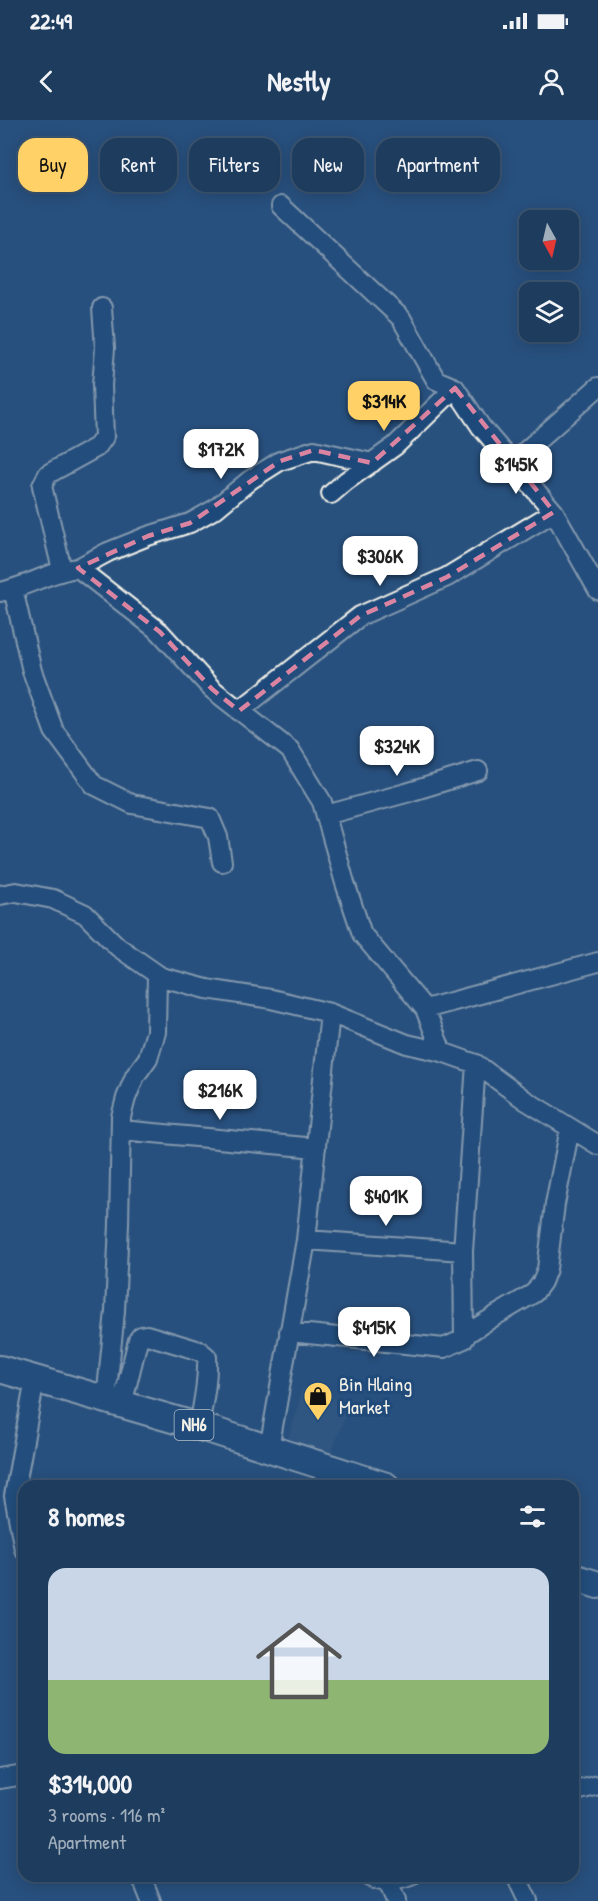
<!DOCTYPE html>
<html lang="en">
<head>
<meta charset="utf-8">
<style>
	:root { --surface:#1e3d5e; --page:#264464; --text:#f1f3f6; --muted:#a1aebc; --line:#3c5673; --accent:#ffd166 }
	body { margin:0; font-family:"Patrick Hand",sans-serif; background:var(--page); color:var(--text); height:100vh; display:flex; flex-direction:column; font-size:22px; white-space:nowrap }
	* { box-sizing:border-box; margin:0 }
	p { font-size:20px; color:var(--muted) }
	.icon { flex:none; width:33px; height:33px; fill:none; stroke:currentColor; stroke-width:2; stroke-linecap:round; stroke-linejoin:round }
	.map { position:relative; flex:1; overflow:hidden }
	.side { position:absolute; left:18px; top:1360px; width:561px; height:402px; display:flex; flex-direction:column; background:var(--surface); border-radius:18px; box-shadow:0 3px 15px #0003,0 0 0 2px var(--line) }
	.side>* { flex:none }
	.top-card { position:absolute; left:18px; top:18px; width:562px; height:54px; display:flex; gap:12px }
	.needle { width:39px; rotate:172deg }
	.buttons { position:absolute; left:519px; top:90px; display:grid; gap:12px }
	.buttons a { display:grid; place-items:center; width:60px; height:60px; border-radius:12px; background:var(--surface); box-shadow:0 3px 15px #0003,0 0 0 2px var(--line); font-size:30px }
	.price { position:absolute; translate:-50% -51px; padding:0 14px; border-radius:12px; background:#fff; color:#222; font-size:20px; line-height:39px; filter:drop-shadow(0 2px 3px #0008) }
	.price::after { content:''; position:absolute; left:50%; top:36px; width:18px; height:14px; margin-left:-9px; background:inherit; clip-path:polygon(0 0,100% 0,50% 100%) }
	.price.active { background:var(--accent); color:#111 }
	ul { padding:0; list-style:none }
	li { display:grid; align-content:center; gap:12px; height:318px; padding:0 30px }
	li span { display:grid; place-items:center; height:186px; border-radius:18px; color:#555 }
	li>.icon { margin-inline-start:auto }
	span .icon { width:108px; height:108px; fill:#fffc; stroke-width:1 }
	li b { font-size:26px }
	h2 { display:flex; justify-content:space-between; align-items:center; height:72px; padding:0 30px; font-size:26px }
	.chip { padding:0 21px; border-radius:18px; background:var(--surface); box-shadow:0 3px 15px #0003,0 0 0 2px var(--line); font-size:21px; line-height:54px }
	.chip.active { background:var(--accent); color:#111 }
	.status { display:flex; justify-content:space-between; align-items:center; height:42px; padding:0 30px; background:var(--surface); direction:ltr }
	.status svg { height:16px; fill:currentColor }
	header { display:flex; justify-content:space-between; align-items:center; height:78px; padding:0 30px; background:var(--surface); font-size:27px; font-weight:800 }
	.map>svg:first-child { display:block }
	.built { fill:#375d86 }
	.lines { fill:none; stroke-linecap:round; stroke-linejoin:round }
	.minor-casing { stroke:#f4f1e8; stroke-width:22 }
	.highway-casing { stroke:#f4f1e8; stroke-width:30 }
	.minor { stroke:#1f4a7a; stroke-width:18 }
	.highway { stroke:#1f4a7a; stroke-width:26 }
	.marked { fill:none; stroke:#db84a2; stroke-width:4.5; stroke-dasharray:12 8; stroke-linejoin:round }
	.labels { text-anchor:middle; stroke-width:6; stroke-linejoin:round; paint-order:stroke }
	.shield { fill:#1f4a7a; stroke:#b4bfc7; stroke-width:1.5 }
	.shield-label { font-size:18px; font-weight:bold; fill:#f4f1e8 }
	.poi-label { font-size:20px; fill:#f4f1e8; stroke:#1f4a7a; text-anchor:start }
</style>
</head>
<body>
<div class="status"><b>22:49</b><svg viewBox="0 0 49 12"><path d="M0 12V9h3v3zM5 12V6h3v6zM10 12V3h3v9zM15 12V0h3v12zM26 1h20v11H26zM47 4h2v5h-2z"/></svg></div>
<header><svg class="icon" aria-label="back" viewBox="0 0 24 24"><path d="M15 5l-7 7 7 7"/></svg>Nestly<svg class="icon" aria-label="person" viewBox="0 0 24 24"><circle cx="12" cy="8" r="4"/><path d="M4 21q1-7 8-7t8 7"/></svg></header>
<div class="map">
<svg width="598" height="1781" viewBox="0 0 598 1781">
	<rect width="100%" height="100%" fill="#28517e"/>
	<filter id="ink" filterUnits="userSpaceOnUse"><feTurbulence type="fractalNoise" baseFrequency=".0167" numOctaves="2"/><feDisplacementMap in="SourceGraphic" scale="12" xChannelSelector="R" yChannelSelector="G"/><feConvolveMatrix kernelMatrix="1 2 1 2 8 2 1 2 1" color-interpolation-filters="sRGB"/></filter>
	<g filter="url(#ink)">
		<!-- built -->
		<path class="built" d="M303,1267l47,17 -19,50 -43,-15z"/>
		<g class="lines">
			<!-- minor casing -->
			<g class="minor-casing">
				<path id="minor" d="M281,86l120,112 35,62 19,8 26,39 73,85 44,78
					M512,343l86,-76
					M331,374l15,-13 49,-35 60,-58
					M78,448l30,-16 40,-16 42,-13 25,-14 35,-29 30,-19 34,-11 58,13
					M62,450l-20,-84 6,-12 49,-27 7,-10 -2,-52 3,-37 -3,-40
					M13,469l19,82 22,60 40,54 38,19 78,14 8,19 4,25
					M0,472c27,-5 50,-21 78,-24l82,64 52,57 78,61 32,52 23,81 17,51 63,75 17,43 34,12 49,36 73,45
					M239,591l121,-95 87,-39 107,-65
					M326,695l80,-22 72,-22
					M0,775l16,-3 37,7 32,15 33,33 43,30 46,12 64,10 59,14 77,31 35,8
					M425,889l173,-47
					M121,1010l195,18
					M306,1120l157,11
					M289,1212l155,16 20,-9 4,-6 27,-17 39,-23 8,-11 5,-13 8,-65 15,-76
					M464,1219l-1,-88 13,-187
					M106,1280l9,-89 4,-87 2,-107 5,-19 9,-22 13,-18 8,-26 1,-58
					M122,1285l16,-65 3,-4 6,-1 53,16 7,6c1,24 -4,46 -8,70
					M269,1329l37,-209 24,-227
					M24,1429l-10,-53 21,-117
					M0,1659l24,-4
					M573,1672l25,-7
					M141,1756l10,25
					M368,1756c12,8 29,5 43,0
					M516,1756l12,25
					M385,1761l5,6 6,14"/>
			</g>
			<!-- highway casing -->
			<g class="highway-casing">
				<path id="highway" d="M0,1249l214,62 172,55
					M573,1457l25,8"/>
			</g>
			<!-- minor -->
			<use href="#minor" class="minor"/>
			<!-- highway -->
			<use href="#highway" class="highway"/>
		</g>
	</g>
	<!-- marked area -->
	<path d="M0 0H598V1781H0ZM455,268l99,124 -107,65 -87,39 -121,95 -27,-22 -52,-57 -82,-64 70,-32 42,-13 90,-62 34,-11 58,13z" fill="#28517e" fill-opacity=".55" fill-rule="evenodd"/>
	<path class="marked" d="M455,268l99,124 -107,65 -87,39 -121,95 -27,-22 -52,-57 -82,-64 70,-32 42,-13 90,-62 34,-11 58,13z"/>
	<!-- icons -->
	<defs>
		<g id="shop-pin" transform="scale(1.5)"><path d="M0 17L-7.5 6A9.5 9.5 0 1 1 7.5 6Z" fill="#ffd166" stroke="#1f4a7a"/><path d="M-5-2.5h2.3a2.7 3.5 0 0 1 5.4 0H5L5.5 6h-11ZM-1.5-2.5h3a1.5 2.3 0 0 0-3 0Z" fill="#111"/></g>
	</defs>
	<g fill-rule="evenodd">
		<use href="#shop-pin" x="318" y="1276"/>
	</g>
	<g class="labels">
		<!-- shield labels -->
		<rect class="shield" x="174.5" y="1290" width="39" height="30" rx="4.5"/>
		<g class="shield-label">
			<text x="194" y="1311">NH6</text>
		</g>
		<!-- poi labels -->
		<g class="poi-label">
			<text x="339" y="1271">Bin Hlaing<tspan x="339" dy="23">Market</tspan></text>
		</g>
	</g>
</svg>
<div class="buttons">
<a><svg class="needle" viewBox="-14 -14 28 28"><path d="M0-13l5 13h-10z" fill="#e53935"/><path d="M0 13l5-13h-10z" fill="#a1aebc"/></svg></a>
<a><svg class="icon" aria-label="layers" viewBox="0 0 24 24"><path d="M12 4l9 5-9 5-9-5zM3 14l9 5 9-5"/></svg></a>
</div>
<b class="price active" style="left:384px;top:312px">$314K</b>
<b class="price" style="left:221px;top:360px">$172K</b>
<b class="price" style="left:516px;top:375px">$145K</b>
<b class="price" style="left:380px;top:467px">$306K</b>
<b class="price" style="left:397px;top:657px">$324K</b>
<b class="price" style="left:220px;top:1001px">$216K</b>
<b class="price" style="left:386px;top:1107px">$401K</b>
<b class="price" style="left:374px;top:1238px">$415K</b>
<div class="top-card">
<a class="chip active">Buy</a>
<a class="chip">Rent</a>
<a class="chip">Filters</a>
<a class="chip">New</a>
<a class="chip">Apartment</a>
</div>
<section class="side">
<h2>8 homes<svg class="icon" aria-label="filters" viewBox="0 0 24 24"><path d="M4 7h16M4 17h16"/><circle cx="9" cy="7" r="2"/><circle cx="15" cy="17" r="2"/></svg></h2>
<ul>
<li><span style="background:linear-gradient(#c9d6e8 60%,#8fb573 0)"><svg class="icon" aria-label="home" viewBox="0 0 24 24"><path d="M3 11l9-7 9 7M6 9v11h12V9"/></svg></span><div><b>$314,000</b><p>3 rooms · 116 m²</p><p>Apartment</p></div></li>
</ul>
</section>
</div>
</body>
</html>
